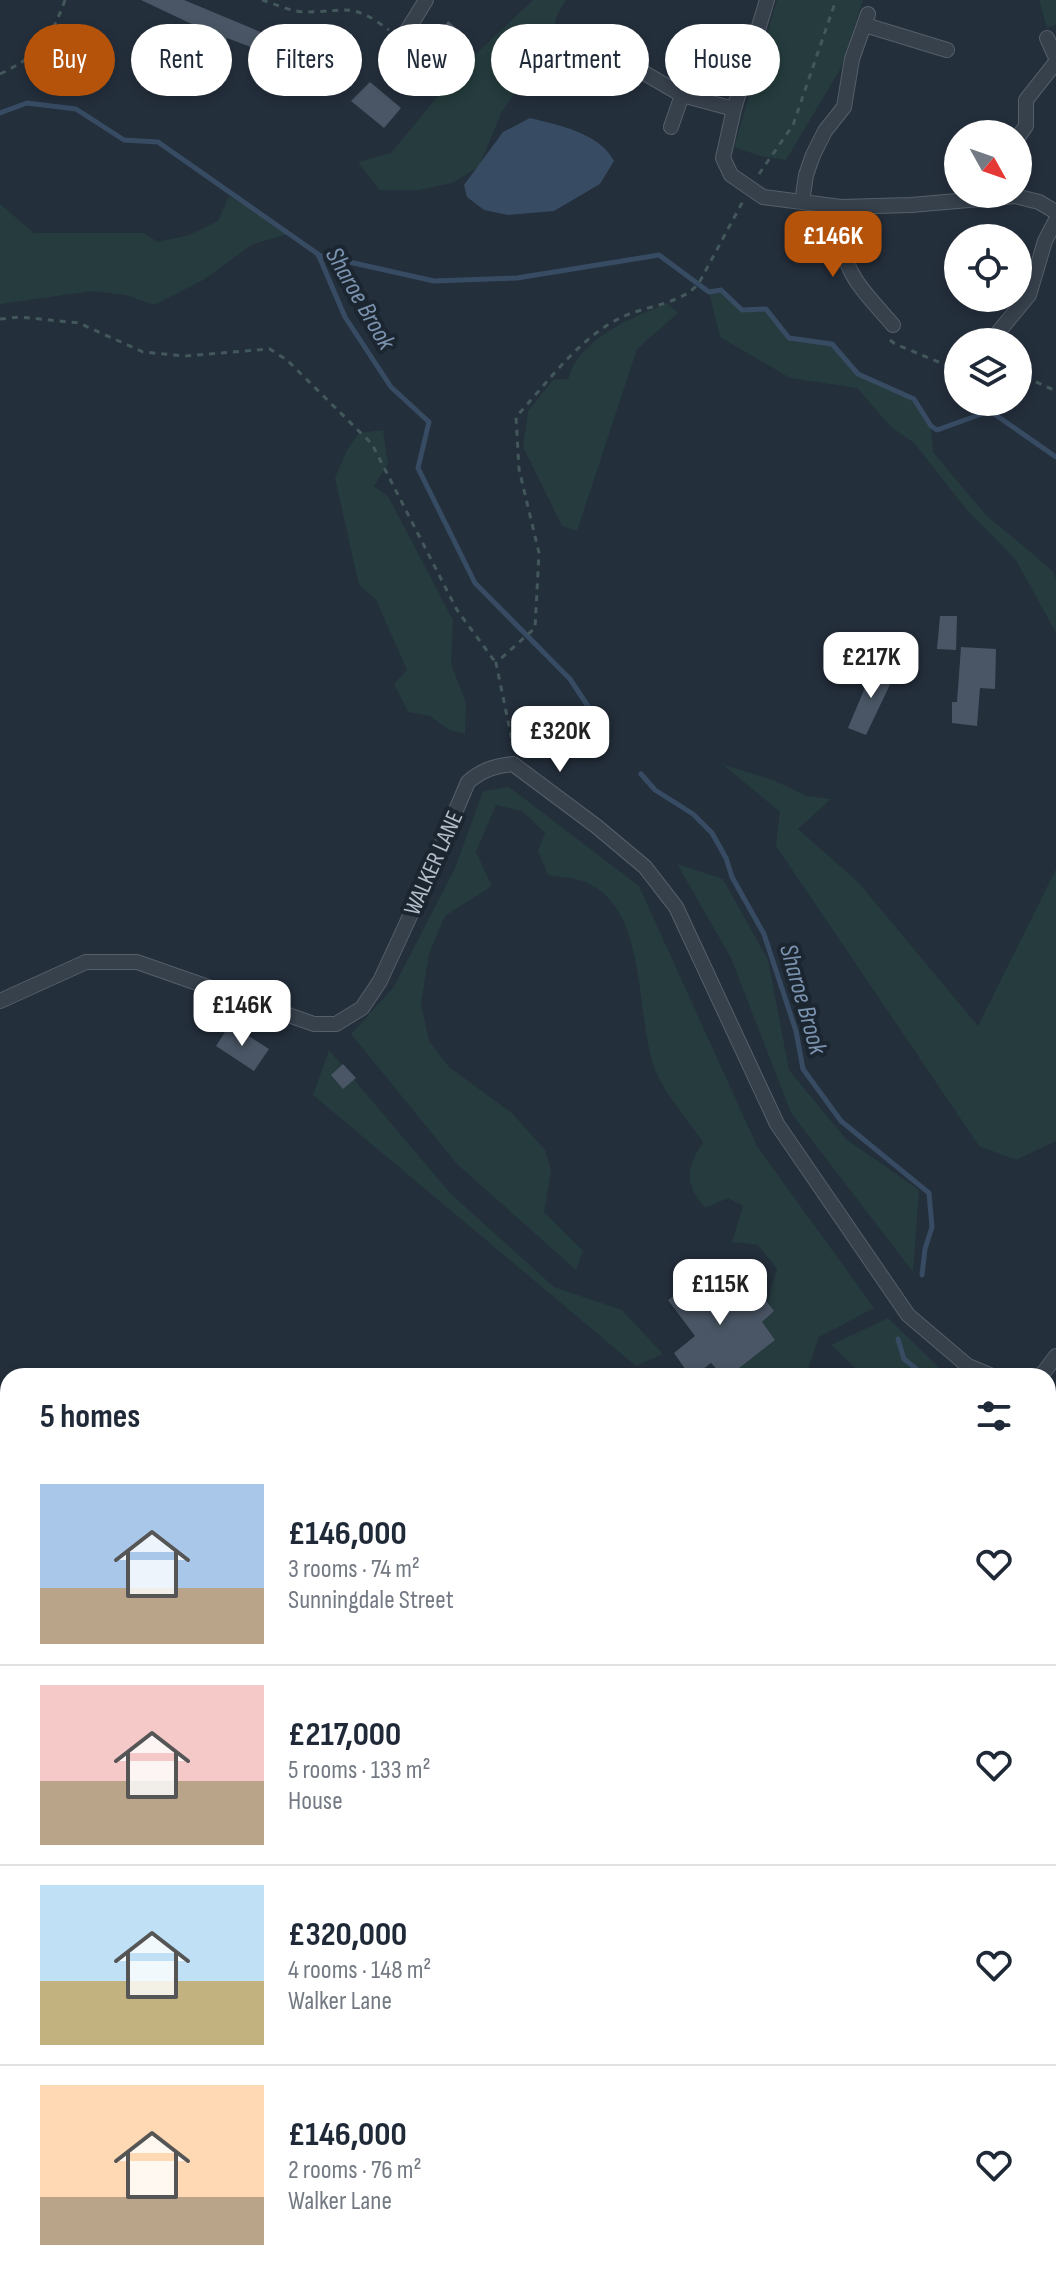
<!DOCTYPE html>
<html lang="en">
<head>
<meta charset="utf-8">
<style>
	:root { --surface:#fff; --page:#f6f6f7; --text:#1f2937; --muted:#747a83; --line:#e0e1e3; --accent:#b45309 }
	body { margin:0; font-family:"Sofia Sans Condensed",sans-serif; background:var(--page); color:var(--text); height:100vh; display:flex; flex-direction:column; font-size:30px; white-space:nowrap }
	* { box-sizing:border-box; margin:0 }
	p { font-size:26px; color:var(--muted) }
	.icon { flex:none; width:44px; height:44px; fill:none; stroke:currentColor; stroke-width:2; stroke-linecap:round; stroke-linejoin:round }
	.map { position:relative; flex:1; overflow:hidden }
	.drawer { position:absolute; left:0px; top:1368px; width:1056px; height:914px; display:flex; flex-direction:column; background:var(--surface); border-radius:24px 24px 0 0; box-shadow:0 4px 12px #0003 }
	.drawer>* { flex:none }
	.top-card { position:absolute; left:24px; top:24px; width:1008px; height:72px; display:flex; gap:16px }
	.needle { width:52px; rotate:130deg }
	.buttons { position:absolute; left:944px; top:120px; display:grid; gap:16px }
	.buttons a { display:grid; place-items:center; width:88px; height:88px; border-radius:50%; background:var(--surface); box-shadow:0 4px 12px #0003; font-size:40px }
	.price { position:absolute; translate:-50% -68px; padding:0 18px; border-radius:16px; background:#fff; color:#222; font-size:26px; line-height:52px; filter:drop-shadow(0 2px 4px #0008) }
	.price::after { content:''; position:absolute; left:50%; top:48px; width:24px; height:18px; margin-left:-12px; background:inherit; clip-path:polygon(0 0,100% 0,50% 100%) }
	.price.selected { background:var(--accent); color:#fff }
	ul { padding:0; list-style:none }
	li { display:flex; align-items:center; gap:24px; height:200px; padding:0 40px }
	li+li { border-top:2px solid var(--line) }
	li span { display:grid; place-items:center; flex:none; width:224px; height:160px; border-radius:0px; color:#555 }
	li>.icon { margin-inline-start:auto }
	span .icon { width:96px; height:96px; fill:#fffc; stroke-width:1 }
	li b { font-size:34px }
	h2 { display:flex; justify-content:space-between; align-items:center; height:96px; padding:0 40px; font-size:34px }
	.tag { padding:0 28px; border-radius:36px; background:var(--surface); box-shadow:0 4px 12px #0003; font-size:28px; line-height:72px }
	.tag.selected { background:var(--accent); color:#fff }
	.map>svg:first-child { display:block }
	.green { fill:#253b3d }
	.water { fill:#374b63 }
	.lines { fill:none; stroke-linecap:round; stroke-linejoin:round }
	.stream { stroke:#374b63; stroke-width:5 }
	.building { fill:#4a5665 }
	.street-casing { stroke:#555f6a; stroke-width:16 }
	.path { stroke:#43585a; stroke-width:3; stroke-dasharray:6 6; stroke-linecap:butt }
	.street { stroke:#37414c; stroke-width:14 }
	.rail-casing { stroke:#596573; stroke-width:8 }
	.rail { stroke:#1c2631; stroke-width:5; stroke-dasharray:15; stroke-linecap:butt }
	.labels { text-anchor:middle; stroke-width:8; stroke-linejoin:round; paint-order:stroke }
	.street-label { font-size:24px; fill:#b3bcc8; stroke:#1c2631 }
	.water-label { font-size:26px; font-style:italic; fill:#7b93af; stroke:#1c2631 }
</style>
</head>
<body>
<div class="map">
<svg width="1056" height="2281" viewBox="0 0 1056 2281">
	<rect width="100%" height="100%" fill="#242f3c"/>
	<!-- green -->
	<path class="green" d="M533,0h33c-4,7 -10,15 -11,23 -6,30 11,51 -31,58l-22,30 -23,56 -27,16 -33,7h-40l-21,-28 33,-9 72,-87z
		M777,0h86l-22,68 -55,92 -26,-4 -26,-9z
		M1039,0h17v25l-9,3z
		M229,196l62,37 -40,12 -46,34 -51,26 -28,-10 -33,-4 -93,13v-100l34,29h110l14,9 31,-7 29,-14z
		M721,290l21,20 24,-1 23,29 43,6 26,30 56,25 17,27 2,26 53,63 67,56 3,8v54l-40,-73 -50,-51 -52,-66 -23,-16 -34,-39 -67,-10 -70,-41 -11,-45z
		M667,303l11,10 -41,36 -60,182 -15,-5 -39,-79 5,-36 25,-31 15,-1c11,-40 63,-61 99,-76z
		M383,430l5,34 -14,22 14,10 65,124 -2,44 15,39 -1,31 -16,-4 -19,-14 -22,-4 -14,-28 13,-14 -31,-70 -17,-15 -24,-107 12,-28 12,-17z
		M722,764l51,16 34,16 24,3 -33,30 61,54 119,143 78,-157v272l-40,19 -37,-14 -203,-300 4,-34z
		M509,787l130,99 118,260 117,162 -55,29 -12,35 -5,4h-62l-6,-8 37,-24 -11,-16 17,-59 -19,-24 -26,-3 11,-36 -15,-8 -23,10c-21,-25 -19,-39 -2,-66 -13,-19 -40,-51 -48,-72 -21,-56 -5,-169 -76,-190 -10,-3 -21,-3 -31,-5l-10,-24 7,-18 -23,-22 -26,-6 -20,47 16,34 -47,30 -16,38 -8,49 8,38 20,26 63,46 33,37 6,21 -7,41 39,39 -7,19 -119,-106 -106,-130 42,-46 62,-120 28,-77z
		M677,864l46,15 45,81 21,110 57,69 73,51 -6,82 -122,-159 -60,-155z
		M329,1050l122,144 103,93 68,23 41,44 -27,12 -323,-271z
		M888,1318l60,58h-68l-3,-5 -21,-2 -25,-24z
		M1056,1390v51l-8,-5v-38z
		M0,1670l8,3v147l-8,-4z
		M1048,2106l8,8v167h-66l-14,-7h72v-76c8,-25 0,-64 0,-92z"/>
	<!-- water -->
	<path class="water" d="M530,118c28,7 70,15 84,43l-14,23 -46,27 -46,4 -24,-5 -17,-13 -3,-12 39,-53z"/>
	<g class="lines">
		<!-- stream -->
		<path class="stream" d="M0,113l27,-10 49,6 48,31 34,2 160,112 27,63 46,70 38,35 -11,46 57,115 95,96 35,53
			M318,255l116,26 83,-3 142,-23 50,37 12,-2 21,20 24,-1 23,29 43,6 26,30 56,25 17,27 6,4 53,-19 66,46
			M641,774l14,16 38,24 19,19 14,25 6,19 32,57 32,97 7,38 38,52 88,72 3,34 -7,22 -3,26
			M898,1339l6,20 21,17
			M1048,1440l8,4"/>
	</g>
	<!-- building -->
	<path class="building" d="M141,0h43l91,38 -6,16 -42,-16 -3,7 -29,-10 3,-8z
		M448,21l13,11 -34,45 -14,-8z
		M355,38l-2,44 -27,-1v-42z
		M370,82l31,26 -17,20 -33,-27z
		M940,616h17l-1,34 -19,-1z
		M961,647l35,2 -1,40 -15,-1 -3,38 -25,-3v-21h5z
		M874,666l20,10 -28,59 -18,-7z
		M230,1024l39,25 -15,22 -38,-25z
		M343,1064l13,14 -13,11 -12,-14z
		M711,1270l28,37 20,-15 15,19 -12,11 13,18 -46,36h-6l-12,-13 -17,13h-4l-16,-23 21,-17 -27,-36z"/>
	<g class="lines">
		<!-- street casing -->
		<g class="street-casing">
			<path id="street" d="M767,0l-33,109 -11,49 8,17 32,22 78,10 70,-2 104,-9 24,6 17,10
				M865,25l82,25
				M1047,38l9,20
				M586,39l96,56 52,14
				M399,62l3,-23 24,-39
				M671,127l11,-32
				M1018,137l8,-11v-26l30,-38
				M802,202l4,-27 7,-20 12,-24 19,-24 8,-48 16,-45
				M841,207c-2,63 13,73 52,118
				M990,342l39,-47 16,-54 11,-21
				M1018,358l3,3
				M0,1001l86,-39h51l177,62h22l26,-16 18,-27 42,-91 46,-108c14,-12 26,-16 45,-18l83,62 49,41 31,40 101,217 131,191 60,51 24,10
				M1041,1376l15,-20
				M4,2176l4,-10
				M190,2274l8,7
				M479,2274l15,7
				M379,2281l8,-7"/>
		</g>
		<!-- path -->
		<path class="path" d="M262,0c13,4 30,12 43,12 42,0 45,-11 84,18
			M0,74c38,-18 51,-35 65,-74
			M759,174l34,-49 43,-125
			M0,319l20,-2 59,6 64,29 41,4 86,-7 17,11 85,84 85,166 39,53
			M890,340l5,4 63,26
			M1025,377l31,14
			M514,750l-18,-87 39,-35 4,-75 -20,-84 -3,-52c31,-34 62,-78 104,-99 26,-13 61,-13 79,-35l44,-82
			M1048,1451l8,6"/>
		<!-- street -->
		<use href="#street" class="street"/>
		<!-- rail casing -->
		<g class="rail-casing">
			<path id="rail" d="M0,1885l8,4
				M811,2274l14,7
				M839,2274l14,7"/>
		</g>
		<!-- rail -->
		<use href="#rail" class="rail"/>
	</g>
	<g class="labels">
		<!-- street labels -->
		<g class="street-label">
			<text transform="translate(433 863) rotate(-66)" y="8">WALKER LANE</text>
		</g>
		<!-- water labels -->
		<g class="water-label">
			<text transform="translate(361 298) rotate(60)" y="9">Sharoe Brook</text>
			<text transform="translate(804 999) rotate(74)" y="9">Sharoe Brook</text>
		</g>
	</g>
</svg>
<div class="buttons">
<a><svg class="needle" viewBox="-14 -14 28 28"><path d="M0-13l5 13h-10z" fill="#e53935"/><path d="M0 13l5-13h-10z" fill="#747a83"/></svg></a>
<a><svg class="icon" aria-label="locate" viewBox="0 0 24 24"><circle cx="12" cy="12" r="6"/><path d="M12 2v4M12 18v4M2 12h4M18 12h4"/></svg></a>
<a><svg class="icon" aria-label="layers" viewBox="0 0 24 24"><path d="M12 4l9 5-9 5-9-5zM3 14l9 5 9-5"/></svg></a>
</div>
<b class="price selected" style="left:833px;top:279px">£146K</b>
<b class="price" style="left:871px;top:700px">£217K</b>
<b class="price" style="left:560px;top:774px">£320K</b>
<b class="price" style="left:242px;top:1048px">£146K</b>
<b class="price" style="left:720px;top:1327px">£115K</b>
<div class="top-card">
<a class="tag selected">Buy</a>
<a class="tag">Rent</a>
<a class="tag">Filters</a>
<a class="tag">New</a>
<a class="tag">Apartment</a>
<a class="tag">House</a>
</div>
<section class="drawer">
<h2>5 homes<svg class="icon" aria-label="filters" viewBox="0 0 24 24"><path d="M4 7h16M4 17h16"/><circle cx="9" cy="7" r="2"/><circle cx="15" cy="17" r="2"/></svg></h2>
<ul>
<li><span style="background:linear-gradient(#a9c7e8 65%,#b9a48a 0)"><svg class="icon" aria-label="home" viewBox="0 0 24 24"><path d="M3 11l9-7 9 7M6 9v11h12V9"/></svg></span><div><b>£146,000</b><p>3 rooms · 74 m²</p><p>Sunningdale Street</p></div><svg class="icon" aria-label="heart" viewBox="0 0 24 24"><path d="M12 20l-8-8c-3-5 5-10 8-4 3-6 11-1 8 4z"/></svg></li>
<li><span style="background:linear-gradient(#f6c9c9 60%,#b9a48a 0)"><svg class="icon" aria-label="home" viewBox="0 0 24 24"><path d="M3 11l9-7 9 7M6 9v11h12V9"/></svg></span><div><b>£217,000</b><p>5 rooms · 133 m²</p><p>House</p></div><svg class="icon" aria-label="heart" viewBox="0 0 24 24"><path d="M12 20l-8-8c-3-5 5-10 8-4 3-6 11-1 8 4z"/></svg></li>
<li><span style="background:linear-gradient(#bfe0f5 60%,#c2b280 0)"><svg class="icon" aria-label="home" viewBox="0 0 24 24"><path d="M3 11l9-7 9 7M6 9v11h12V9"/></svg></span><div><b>£320,000</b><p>4 rooms · 148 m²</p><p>Walker Lane</p></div><svg class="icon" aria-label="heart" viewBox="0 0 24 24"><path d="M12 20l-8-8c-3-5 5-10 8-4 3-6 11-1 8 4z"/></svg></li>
<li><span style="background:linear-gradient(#ffd9b3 70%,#b9a48a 0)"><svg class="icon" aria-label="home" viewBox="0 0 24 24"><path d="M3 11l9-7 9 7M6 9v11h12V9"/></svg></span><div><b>£146,000</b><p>2 rooms · 76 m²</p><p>Walker Lane</p></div><svg class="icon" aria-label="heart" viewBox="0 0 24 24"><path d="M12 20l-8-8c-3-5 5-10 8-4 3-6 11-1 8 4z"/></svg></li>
</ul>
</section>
</div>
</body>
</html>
